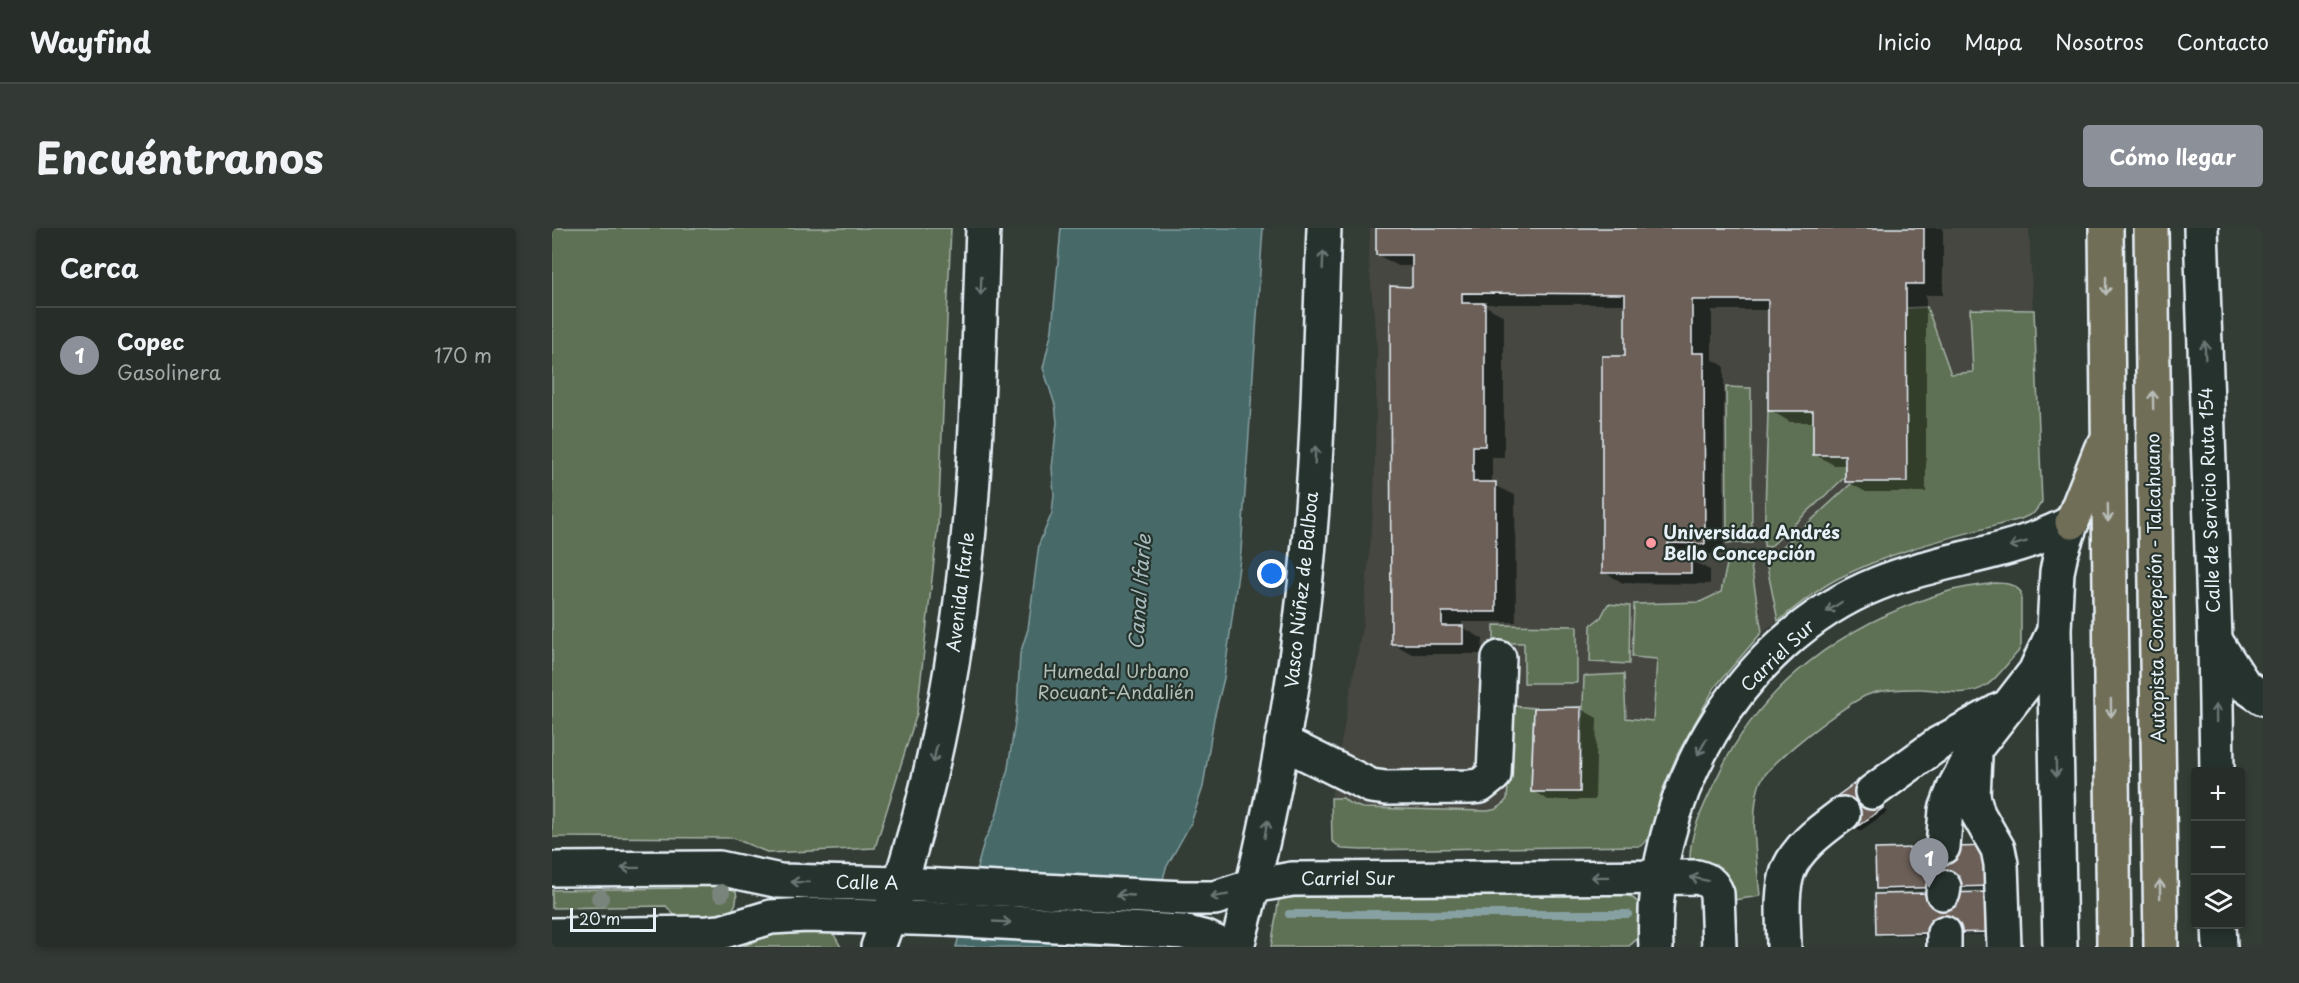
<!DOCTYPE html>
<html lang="es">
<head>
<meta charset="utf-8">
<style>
  body { margin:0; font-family:"Playpen Sans",sans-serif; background:#333934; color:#f1f3f6 }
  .controls { position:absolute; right:18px; bottom:18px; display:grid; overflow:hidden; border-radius:6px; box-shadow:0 3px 9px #0003 }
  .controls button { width:54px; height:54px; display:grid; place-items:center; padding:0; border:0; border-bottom:2px solid #434945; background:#272d28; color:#f1f3f6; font:30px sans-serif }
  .scale { position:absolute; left:18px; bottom:15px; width:86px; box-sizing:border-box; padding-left:6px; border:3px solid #e8f1f8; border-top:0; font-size:16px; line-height:21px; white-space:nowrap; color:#e8f1f8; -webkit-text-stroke:4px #26332d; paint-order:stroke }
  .you { position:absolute; left:720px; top:346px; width:21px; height:21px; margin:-15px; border:4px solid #fff; border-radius:50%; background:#1a73e8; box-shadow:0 0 0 9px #1a73e833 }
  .badge { display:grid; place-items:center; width:39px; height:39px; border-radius:50%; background:#8c9099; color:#fff; font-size:20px; font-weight:700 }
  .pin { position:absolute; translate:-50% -50px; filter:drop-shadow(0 2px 3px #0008) }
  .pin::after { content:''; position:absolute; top:32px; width:21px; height:18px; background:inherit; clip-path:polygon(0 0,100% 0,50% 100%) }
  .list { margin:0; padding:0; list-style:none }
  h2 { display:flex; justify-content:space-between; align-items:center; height:78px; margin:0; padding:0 24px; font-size:26px }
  h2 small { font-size:20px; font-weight:400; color:#a4a8a8 }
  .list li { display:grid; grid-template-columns:39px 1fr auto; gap:18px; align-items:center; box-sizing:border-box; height:96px; padding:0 24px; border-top:2px solid #434945 }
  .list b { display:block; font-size:22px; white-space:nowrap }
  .list p { margin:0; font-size:20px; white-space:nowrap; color:#a4a8a8 }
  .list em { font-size:20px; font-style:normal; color:#a4a8a8 }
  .icon { flex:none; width:33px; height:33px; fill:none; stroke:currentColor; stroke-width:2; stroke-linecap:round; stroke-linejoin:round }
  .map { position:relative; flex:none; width:1711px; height:719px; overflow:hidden; border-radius:6px }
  header { display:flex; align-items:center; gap:36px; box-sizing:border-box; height:84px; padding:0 30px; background:#272d28; border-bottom:2px solid #434945 }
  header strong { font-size:28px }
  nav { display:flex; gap:33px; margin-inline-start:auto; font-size:21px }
  .intro { display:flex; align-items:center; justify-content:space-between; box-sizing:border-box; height:144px; padding:0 36px }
  h1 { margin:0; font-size:42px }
  .button { padding:15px 27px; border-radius:6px; background:#8c9099; color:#fff; font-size:21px; font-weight:700 }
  main { display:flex; gap:36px; padding:0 36px }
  aside { flex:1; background:#272d28; border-radius:6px; box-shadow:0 3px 9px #0003 }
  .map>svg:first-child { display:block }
  .built { fill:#454640 }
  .green { fill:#5f7154; stroke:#a4b1a6; stroke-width:1.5 }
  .water { fill:#466a69; stroke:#87a0a2; stroke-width:1.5 }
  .shadow { fill:#0007 }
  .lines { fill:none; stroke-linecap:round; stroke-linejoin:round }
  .stream { stroke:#87a0a2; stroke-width:8 }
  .building { fill:#6c5f58; stroke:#e8f1f8; stroke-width:1.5 }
  .minor-casing { stroke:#e8f1f8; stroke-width:38 }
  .major-casing { stroke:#e8f1f8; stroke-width:38 }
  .minor { stroke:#26332d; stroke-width:33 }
  .major { stroke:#716e59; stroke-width:33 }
  .tree { fill:#79847c }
  .oneway { stroke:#6a7674 }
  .oneway2 { stroke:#b8bdb8 }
  .poi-dot { fill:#ff9aa2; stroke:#26332d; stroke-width:2 }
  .labels { text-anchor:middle; stroke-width:4.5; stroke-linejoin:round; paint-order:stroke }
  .street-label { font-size:18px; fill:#e8f1f8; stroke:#26332d }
  .poi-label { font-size:18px; font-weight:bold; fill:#e8f1f8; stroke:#26332d; text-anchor:start }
  .park-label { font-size:18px; fill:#b1beb6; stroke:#26332d }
  .water-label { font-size:20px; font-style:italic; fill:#a7bbbf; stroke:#26332d }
</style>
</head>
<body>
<header>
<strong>Wayfind</strong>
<nav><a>Inicio</a><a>Mapa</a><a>Nosotros</a><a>Contacto</a></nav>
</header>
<div class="intro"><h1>Encuéntranos</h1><a class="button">Cómo llegar</a></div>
<main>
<aside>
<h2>Cerca<small></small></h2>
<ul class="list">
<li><span class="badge">1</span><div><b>Copec</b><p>Gasolinera</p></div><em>170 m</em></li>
</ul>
</aside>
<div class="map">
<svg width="1711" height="719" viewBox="0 0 1711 719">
  <rect width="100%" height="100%" fill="#343c36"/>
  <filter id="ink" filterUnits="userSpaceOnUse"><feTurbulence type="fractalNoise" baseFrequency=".0167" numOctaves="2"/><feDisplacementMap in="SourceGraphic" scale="12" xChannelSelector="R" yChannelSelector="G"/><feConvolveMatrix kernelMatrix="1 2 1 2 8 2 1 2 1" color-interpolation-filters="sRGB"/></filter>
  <g filter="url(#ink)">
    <!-- built -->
    <polygon class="built" points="818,0 1477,0 1490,274 1482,285 1469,291 1351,323 1283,352 1210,404 1163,459 1126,525 1110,563 1096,611 1089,618 810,622 790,621 780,613 779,570 811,394 822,272 825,122 817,37"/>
    <!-- green -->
    <g class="green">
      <polygon points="0,0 399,0 386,297 365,485 323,620 217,625 181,610 0,609"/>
      <path d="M1375,79L1399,146L1421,144L1418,81L1482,82L1490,274L1482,285L1469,291C1406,308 1343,321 1285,351C1264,362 1244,379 1226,393L1214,334L1302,253L1354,254V80Z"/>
      <polygon points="1174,159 1199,160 1200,315 1175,315"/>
      <polygon points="1216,183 1261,183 1261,226 1292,226 1293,249 1218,319 1212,318"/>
      <path d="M1198,332L1210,404L1163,459L1126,525L1110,563L1096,611L1089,618L810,622L790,621L780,613L779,570H791L797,575L810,580L935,583C945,582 949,579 955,571L962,478L982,480L979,564H1028L1032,448L1072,446L1074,490L1101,493L1105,431L1080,429L1082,376L1148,374L1169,364L1175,336Z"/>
      <path d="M1443,355C1454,355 1462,356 1469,364V417L1466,424C1456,434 1446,450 1435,457C1415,471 1389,461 1368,461C1355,461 1329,462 1318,466C1296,473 1216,535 1208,555C1197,586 1205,635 1208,668L1175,673L1138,634C1137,606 1150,582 1162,556C1206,457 1291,396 1394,364C1409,359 1427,358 1443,355Z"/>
      <polygon points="1056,376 1078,378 1077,436 1038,434 1039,397 1049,389"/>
      <polygon points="942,397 1025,398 1025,455 972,455 972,415 942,415"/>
      <path d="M138,651L180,656C184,662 186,666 184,674C179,697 141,689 124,689L114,678L0,680V662L128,660Z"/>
      <path d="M1049,661C1071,664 1093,668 1092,695C1091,706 1086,711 1077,718L719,719L727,670Z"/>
      <polygon points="281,705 289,719 190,719 220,706"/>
    </g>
    <!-- water -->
    <polygon class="water" points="509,0 711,0 689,323 672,450 662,490 651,559 639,595 614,640 609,658 608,680 609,703 614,719 404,719 432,614 444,589 456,540 465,481 468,426 476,401 487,316 500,285 502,267 500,240 505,194 503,177 491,140 500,102"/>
    <!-- shadow -->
    <g class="shadow">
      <polygon points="826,0 1391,0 1391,67 1374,67 1374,264 1314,264 1294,253 1294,237 1282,237 1262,226 1262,194 1238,194 1218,182 1218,82 1160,82 1160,131 1172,138 1172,326 1136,326 1136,331 1158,342 1158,356 1071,355 1052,344 1074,129 1074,76 930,76 952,88 952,229 940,229 940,256 963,267 964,394 910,394 910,399 931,411 930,426 860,426 840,415 862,38 846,38 826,27"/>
      <polygon points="984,481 1029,481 1045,490 1043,572 996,572 981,563"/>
      <polygon points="1315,555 1335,584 1308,603 1304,600 1283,571"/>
      <polygon points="1324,622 1446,660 1330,663 1325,660"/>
      <polygon points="1325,668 1447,706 1331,708 1326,706"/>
    </g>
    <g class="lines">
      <!-- stream -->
      <polyline class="stream" points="737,686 1076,686"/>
    </g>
    <!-- building -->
    <g class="building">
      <polygon points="824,0 1372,0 1372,56 1354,56 1355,254 1293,254 1293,227 1261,227 1261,183 1216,183 1216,72 1140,72 1140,125 1152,125 1153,316 1116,315 1116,329 1139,329 1139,345 1050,345 1050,128 1073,128 1073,66 910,65 910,75 933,75 933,218 921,218 921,254 944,254 944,384 890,384 890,398 911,398 911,416 839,416 838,58 860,59 860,27 824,27"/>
      <polygon points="1029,479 1028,564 979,564 982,480"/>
      <polygon points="1310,550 1331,580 1302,601 1281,571"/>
      <polygon points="1440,618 1442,658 1324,661 1323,621"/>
      <polygon points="1441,664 1442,704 1324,706 1323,666"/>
    </g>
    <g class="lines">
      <defs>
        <g id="minor">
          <polyline points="1649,0 1663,412 1665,544"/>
          <polyline points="1663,412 1692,457 1711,470"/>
          <polyline points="730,514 819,558 834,560 918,559 928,558 942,547 947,430"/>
          <polyline points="1423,529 1421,568 1426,586 1446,621 1449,636 1452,719"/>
          <polyline points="1320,564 1386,516 1448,482"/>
          <polyline points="1391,619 1394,582 1403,558 1423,521 1483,444 1499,409"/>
          <path d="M0,641L167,640L228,653L348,656L631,670H663L701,658L740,651L1145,649C1156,652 1161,655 1165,666L1167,719"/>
          <polyline points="1391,665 1392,659"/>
          <polyline points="1667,696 1668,719"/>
          <polyline points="0,707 155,705 169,704 219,689 254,687 394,691 631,704 654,710 673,719"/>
          <path d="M326,719C373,594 400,463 414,331C426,221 427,110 431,0"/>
          <path d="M685,719C721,583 747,444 758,304C767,203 768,101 772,0"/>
          <path d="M1104,719C1096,573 1186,412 1325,356C1388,330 1460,327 1520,294"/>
          <path d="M1232,719C1232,696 1228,666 1236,643C1245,619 1271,601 1291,586"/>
          <polyline points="1392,719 1392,705"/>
          <polyline points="1508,719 1502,401 1505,344 1509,325 1520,294"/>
        </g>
        <g id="major">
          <polyline points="1554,0 1562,719"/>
          <polyline points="1599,0 1609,719"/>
          <polyline points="1520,294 1549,221"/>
        </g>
      </defs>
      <!-- minor casing -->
      <use href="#minor" class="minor-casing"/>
      <!-- major casing -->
      <use href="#major" class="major-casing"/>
      <!-- minor -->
      <use href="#minor" class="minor"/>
      <!-- major -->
      <use href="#major" class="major"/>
    </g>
    <!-- trees -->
    <g class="tree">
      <circle cx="169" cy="665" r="9"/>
      <circle cx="48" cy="670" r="9"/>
    </g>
    <!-- one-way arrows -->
    <defs><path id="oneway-shaft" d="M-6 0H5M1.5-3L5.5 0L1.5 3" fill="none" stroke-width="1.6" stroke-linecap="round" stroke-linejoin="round" transform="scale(1.5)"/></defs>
    <g class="oneway">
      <use href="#oneway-shaft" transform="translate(771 32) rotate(-88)"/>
      <use href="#oneway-shaft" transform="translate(429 58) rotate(92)"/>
      <use href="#oneway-shaft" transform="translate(1653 122) rotate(-92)"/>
      <use href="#oneway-shaft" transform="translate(763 227) rotate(-88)"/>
      <use href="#oneway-shaft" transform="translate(1466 316) rotate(165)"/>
      <use href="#oneway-shaft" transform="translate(1282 379) rotate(147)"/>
      <use href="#oneway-shaft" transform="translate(1664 485) rotate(-91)"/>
      <use href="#oneway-shaft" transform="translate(1150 519) rotate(119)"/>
      <use href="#oneway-shaft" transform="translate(383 526) rotate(102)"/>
      <use href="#oneway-shaft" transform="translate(1504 540) rotate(89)"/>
      <use href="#oneway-shaft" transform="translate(714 601) rotate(-80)"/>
      <use href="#oneway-shaft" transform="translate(78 640) rotate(179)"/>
      <use href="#oneway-shaft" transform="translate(1048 649) rotate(179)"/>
      <use href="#oneway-shaft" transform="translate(1147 651) rotate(-168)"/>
      <use href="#oneway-shaft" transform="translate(248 654) rotate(-179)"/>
      <use href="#oneway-shaft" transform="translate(573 667) rotate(-177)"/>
      <use href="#oneway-shaft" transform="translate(667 668) rotate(171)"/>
      <use href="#oneway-shaft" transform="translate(450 694) rotate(3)"/>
    </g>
    <g class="oneway2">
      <use href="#oneway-shaft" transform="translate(1554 58) rotate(90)"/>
      <use href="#oneway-shaft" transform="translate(1601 172) rotate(-91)"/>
      <use href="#oneway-shaft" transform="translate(1556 285) rotate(89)"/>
      <use href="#oneway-shaft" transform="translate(1559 480) rotate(89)"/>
      <use href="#oneway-shaft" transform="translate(1608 661) rotate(-91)"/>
    </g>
  </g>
  <!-- markers -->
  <circle class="poi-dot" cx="1099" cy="315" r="6"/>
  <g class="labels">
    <!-- street labels -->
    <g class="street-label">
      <text transform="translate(1658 272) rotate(-92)" y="6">Calle de Servicio Ruta 154</text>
      <text transform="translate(1604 360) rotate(-91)" y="6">Autopista Concepción - Talcahuano</text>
      <text transform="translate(750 362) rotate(-84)" y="6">Vasco Núñez de Balboa</text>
      <text transform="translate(409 364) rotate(-83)" y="6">Avenida Ifarle</text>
      <text transform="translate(1226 428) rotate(-44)" y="6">Carriel Sur</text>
      <text x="796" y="657">Carriel Sur</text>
      <text transform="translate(315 655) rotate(1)" y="6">Calle A</text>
    </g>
    <!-- poi labels -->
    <g class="poi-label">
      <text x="1111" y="311">Universidad Andrés<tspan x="1111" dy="21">Bello Concepción</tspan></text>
    </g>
    <!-- park labels -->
    <g class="park-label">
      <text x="564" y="450">Humedal Urbano<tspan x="564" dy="21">Rocuant-Andalién</tspan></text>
    </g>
    <!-- water labels -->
    <g class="water-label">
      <text transform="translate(588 364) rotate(-86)" y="7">Canal Ifarle</text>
    </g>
  </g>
</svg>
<div class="controls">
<button>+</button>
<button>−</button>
<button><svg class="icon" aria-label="layers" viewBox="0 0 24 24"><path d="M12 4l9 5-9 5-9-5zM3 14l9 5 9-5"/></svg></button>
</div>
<div class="scale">20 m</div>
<div class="you"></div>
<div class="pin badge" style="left:1377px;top:660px">1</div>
</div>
</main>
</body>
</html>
